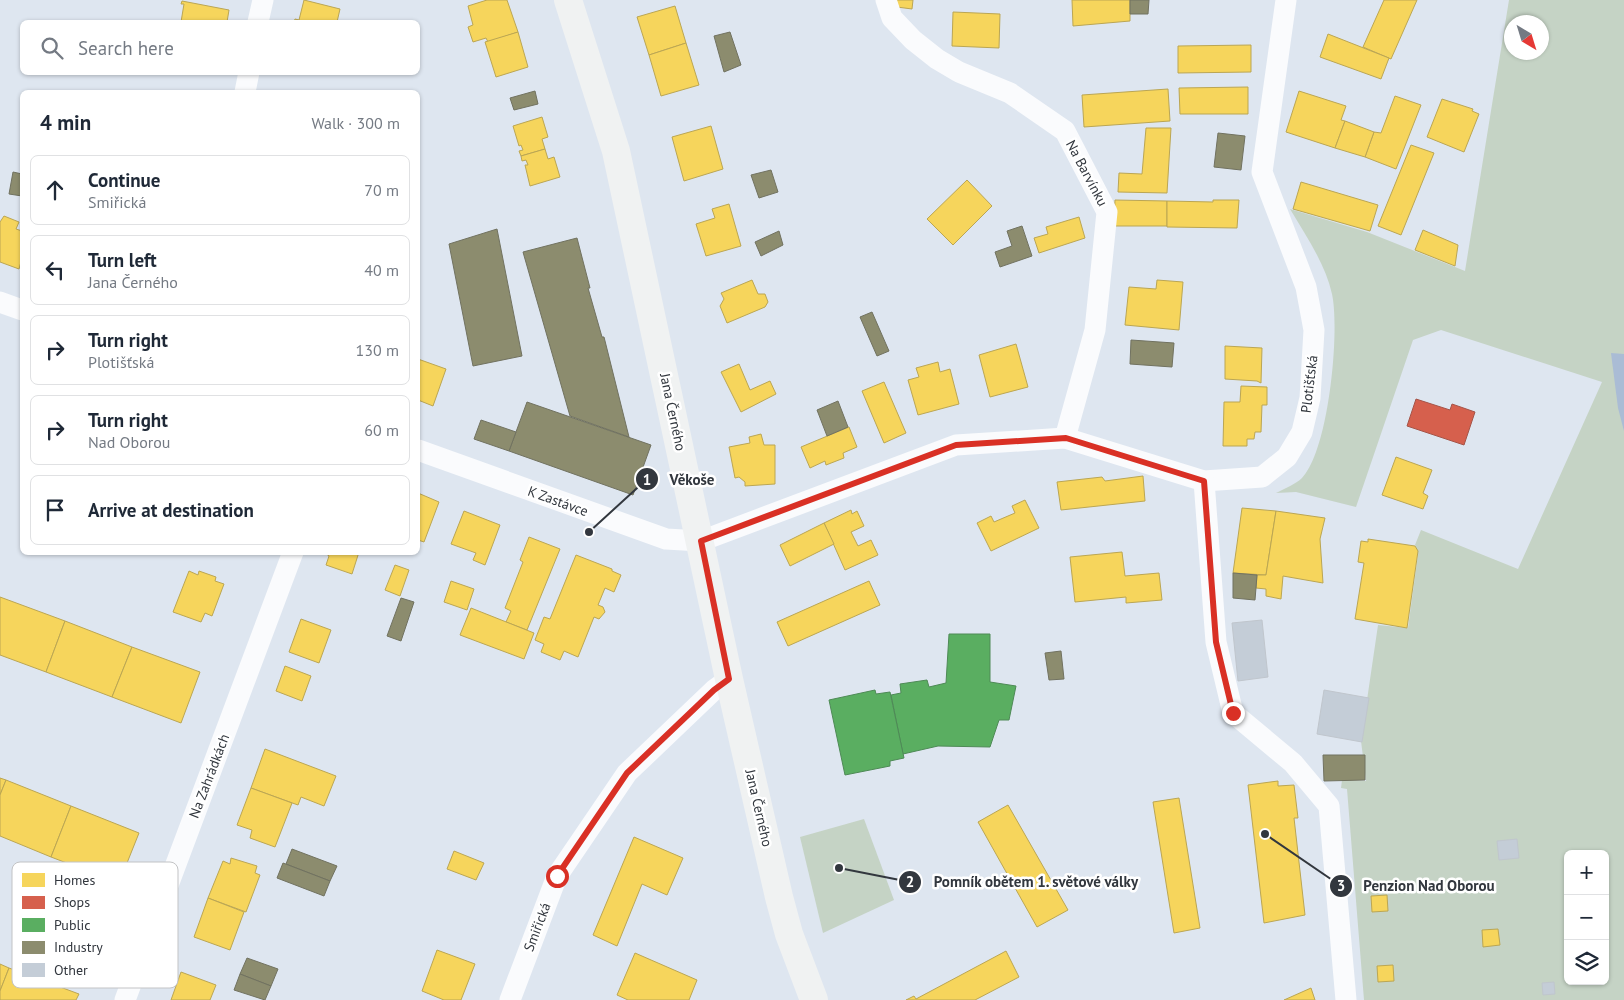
<!DOCTYPE html>
<html lang="en">
<head>
<meta charset="utf-8">
<style>
  body { margin:0; font-family:"PT Sans",sans-serif; background:#f6f6f7; color:#1f2937 }
  .controls { position:absolute; right:15px; bottom:15px; display:grid; overflow:hidden; border-radius:8px; box-shadow:0 1px 4px #0004 }
  .controls button { width:45px; height:45px; display:grid; place-items:center; padding:0; border:0; border-bottom:1px solid #e0e1e3; background:#fff; color:#1f2937; font:25px sans-serif }
  .compass { position:absolute; left:1504px; top:15px; width:45px; height:45px; border-radius:50%; background:#fff; box-shadow:0 1px 4px #0004; rotate:142deg }
  .stop { position:absolute; width:15px; height:15px; margin:-11px; border:4px solid #d93025; border-radius:50%; background:#fff }
  .stop.end { background:#d93025; border-color:#fff; box-shadow:0 1px 5px #0008 }
  .list { margin:0; padding:0; list-style:none }
  h2 { display:flex; justify-content:space-between; align-items:center; height:65px; margin:0; padding:0 20px; font-size:21px }
  h2 small { font-size:16px; font-weight:400; color:#747a83 }
  .list li { display:grid; grid-template-columns:32px 1fr auto; gap:15px; align-items:center; box-sizing:border-box; height:70px; margin:0 10px 10px; padding:0 10px; border:1px solid #e0e1e3; border-radius:8px }
  .list b { display:block; font-size:19px; white-space:nowrap }
  .list p { margin:0; font-size:16px; white-space:nowrap; color:#747a83 }
  .list em { font-size:16px; font-style:normal; color:#747a83 }
  .icon { flex:none; width:28px; height:28px; fill:none; stroke:currentColor; stroke-width:2; stroke-linecap:round; stroke-linejoin:round }
  .map { position:relative; flex:none; width:1624px; height:1000px; overflow:hidden }
  .search { position:absolute; background:#fff; box-shadow:0 1px 4px #0004; left:20px; top:20px; width:400px; height:55px; display:flex; align-items:center; gap:12px; box-sizing:border-box; padding:0 18px; border-radius:8px; color:#747a83; font-size:19px }
  .panel { position:absolute; background:#fff; box-shadow:0 1px 4px #0004; left:20px; top:90px; width:400px; height:465px; border-radius:8px }
  .map>svg:first-child { display:block }
  .green { fill:#c5d3c5; fill-rule:evenodd }
  .water { fill:#aabcd5 }
  .homes { fill:#f6d55c; stroke:#bba653 }
  .shops { fill:#d6604d; stroke:#a55448 }
  .public { fill:#5aae61; stroke:#4e8a56 }
  .industry { fill:#8c8c6e; stroke:#717260 }
  .building { fill:#c4cdd7; stroke:#c0c6cd }
  .lines { fill:none; stroke-linecap:round; stroke-linejoin:round }
  .street { stroke:#fafbfd; stroke-width:21 }
  .secondary { stroke:#f0f2f2; stroke-width:28 }
  .route { stroke:#d93025; stroke-width:6 }
  .labels { text-anchor:middle; stroke-width:5; stroke-linejoin:round; paint-order:stroke }
  .street-label { font-size:14px; fill:#32373e; stroke:#fff }
  .key { fill:#fff; stroke:#c2c3c5; stroke-width:1 }
  .key-label { font-size:14px; fill:#32373e }
  .leader { fill:none; stroke:#32373e; stroke-width:2 }
  .callout-dot { fill:#32373e; stroke:#fff; stroke-width:2 }
  .mark-label { font-size:15px; text-anchor:middle; font-weight:bold; fill:#fff }
  .callout-label { font-size:15px; text-anchor:middle; font-weight:bold; fill:#32373e; stroke:#fff; stroke-width:5; stroke-linejoin:round; paint-order:stroke }
</style>
</head>
<body>
<div class="map">
<svg width="1624" height="1000" viewBox="0 0 1624 1000">
  <rect width="100%" height="100%" fill="#dee6f0"/>
  <!-- green -->
  <g class="green">
    <path d="M1509,0H1624V1000H1364L1347,789L1341,788L1342,780L1366,781L1361,741L1378,625L1408,628L1418,554L1415,545L1421,530L1518,569L1602,382L1441,330L1413,340L1356,507L1296,492L1276,493C1284,489 1296,484 1302,478C1329,450 1340,331 1332,294C1325,263 1306,236 1290,209L1367,232L1465,271ZM1512,22H1542V52H1512ZM1568,854H1605V981H1568Z"/>
    <polygon points="864,819 894,900 823,933 800,837"/>
  </g>
  <!-- water -->
  <polygon class="water" points="1611,353 1624,354 1624,431 1618,408"/>
  <!-- homes -->
  <g class="homes">
    <polygon points="304,0 340,9 337,22 294,22 295,19 299,20"/>
    <polygon points="487,0 507,0 518,32 488,42 486,38 473,42 468,27 473,25 468,6"/>
    <polygon points="893,0 913,0 912,9 897,7"/>
    <polygon points="1072,0 1130,0 1130,21 1073,26"/>
    <polygon points="1384,0 1417,0 1391,59 1363,47"/>
    <polygon points="182,1 229,10 227,22 181,22 184,4 181,4"/>
    <polygon points="675,6 686,43 649,55 637,17"/>
    <polygon points="953,12 1000,14 999,48 952,46"/>
    <polygon points="518,32 528,67 496,77 485,42"/>
    <polygon points="1328,34 1389,58 1381,79 1320,57"/>
    <polygon points="686,43 699,85 661,96 649,55"/>
    <polygon points="1251,45 1251,72 1178,73 1178,46"/>
    <polygon points="1248,87 1248,114 1180,114 1179,88"/>
    <polygon points="1168,89 1170,121 1084,127 1082,95"/>
    <polygon points="1299,91 1346,106 1341,120 1345,121 1335,148 1286,132"/>
    <polygon points="1395,96 1421,105 1396,169 1365,157 1374,132 1381,133"/>
    <polygon points="1442,99 1473,109 1472,111 1479,114 1464,152 1427,137"/>
    <polygon points="542,117 548,137 542,139 545,149 521,156 519,151 523,150 521,145 519,146 513,126"/>
    <polygon points="1345,121 1374,132 1365,157 1335,148"/>
    <polygon points="711,126 723,169 684,181 672,137"/>
    <polygon points="1146,128 1171,128 1167,193 1118,192 1119,173 1142,174"/>
    <polygon points="1411,145 1434,153 1401,235 1378,226"/>
    <polygon points="545,149 548,159 554,157 560,177 530,186 525,165 528,165 526,160 522,161 521,156"/>
    <polygon points="967,180 992,206 953,245 927,219"/>
    <polygon points="1301,182 1378,205 1370,231 1293,209"/>
    <polygon points="1115,200 1167,201 1167,226 1114,226"/>
    <polygon points="1213,200 1239,200 1237,228 1167,227 1167,201 1213,202"/>
    <polygon points="729,204 741,246 706,256 696,224 715,218 712,209"/>
    <polygon points="4,216 19,222 16,229 22,231 22,258 19,269 0,262 0,222"/>
    <polygon points="1079,217 1085,238 1039,253 1034,238 1048,234 1046,227"/>
    <polygon points="1423,230 1458,245 1455,266 1415,250"/>
    <polygon points="752,280 758,294 765,294 768,302 765,307 727,323 720,306 724,299 721,293"/>
    <polygon points="1157,280 1183,282 1179,330 1125,325 1129,287 1156,289"/>
    <polygon points="1016,344 1028,387 990,397 979,355"/>
    <polygon points="1225,346 1262,348 1261,383 1257,381 1225,379"/>
    <polygon points="418,359 446,369 433,406 418,400"/>
    <polygon points="938,362 940,372 950,369 959,404 918,415 908,380 919,377 916,368"/>
    <polygon points="739,364 750,390 770,381 776,394 741,412 721,372"/>
    <polygon points="884,382 906,433 884,443 862,391"/>
    <polygon points="1241,386 1267,387 1267,405 1262,405 1261,432 1255,432 1254,439 1247,439 1247,446 1223,446 1224,402 1240,402"/>
    <polygon points="849,427 857,447 843,453 844,458 826,465 825,461 810,468 801,447"/>
    <polygon points="761,434 764,445 775,445 775,484 745,486 745,482 739,477 735,478 729,447 750,443 749,437"/>
    <polygon points="1396,457 1432,470 1423,493 1428,496 1423,509 1382,495"/>
    <polygon points="1143,476 1145,501 1061,510 1057,482 1102,477 1105,481"/>
    <polygon points="418,493 439,502 424,542 418,540"/>
    <polygon points="1025,500 1039,528 991,551 977,523 991,516 994,522 1015,513 1012,506"/>
    <polygon points="1242,508 1276,511 1266,575 1233,573"/>
    <polygon points="851,510 852,514 857,511 864,526 851,532 858,546 871,540 878,555 845,570 824,523"/>
    <polygon points="464,511 500,525 485,565 473,560 476,553 451,544"/>
    <polygon points="1276,511 1325,518 1320,539 1323,583 1283,576 1281,599 1266,596 1266,589 1256,588 1257,575 1266,575"/>
    <polygon points="824,523 834,544 790,566 780,545"/>
    <polygon points="529,537 560,549 527,630 506,622 511,611 505,608 523,562 520,560"/>
    <polygon points="1368,539 1415,546 1418,551 1407,628 1355,619 1364,563 1358,562 1361,541 1368,542"/>
    <polygon points="324,552 359,552 352,574 326,565 329,556"/>
    <polygon points="1122,552 1125,576 1159,573 1162,600 1126,603 1126,597 1075,602 1070,557"/>
    <polygon points="576,555 612,569 612,571 621,575 614,592 605,588 598,605 603,607 605,612 599,619 594,617 578,657 564,651 560,660 541,652 544,644 535,640 544,617 550,619"/>
    <polygon points="395,565 409,570 400,596 385,590"/>
    <polygon points="189,571 198,575 199,571 216,577 215,581 224,584 212,616 205,613 201,622 173,612"/>
    <polygon points="451,581 474,589 467,610 444,602"/>
    <polygon points="869,581 880,605 788,646 777,622"/>
    <polygon points="0,597 65,621 46,672 0,655"/>
    <polygon points="471,608 534,633 524,659 460,635"/>
    <polygon points="301,619 331,630 319,663 289,652"/>
    <polygon points="65,621 132,647 112,697 46,672"/>
    <polygon points="132,647 200,672 181,723 112,697"/>
    <polygon points="285,666 311,676 302,701 276,691"/>
    <polygon points="265,749 336,776 324,806 301,797 298,805 251,788"/>
    <polygon points="0,778 6,780 0,795"/>
    <polygon points="6,780 71,806 51,857 0,836 0,795"/>
    <polygon points="1278,781 1278,786 1294,785 1298,818 1294,818 1305,915 1264,923 1248,785"/>
    <polygon points="251,788 292,803 275,847 250,838 252,830 237,825"/>
    <polygon points="1179,798 1200,928 1174,933 1153,802"/>
    <polygon points="1008,805 1068,910 1037,927 978,822"/>
    <polygon points="71,806 139,833 119,883 51,857"/>
    <polygon points="634,837 683,858 667,895 642,884 617,946 593,935"/>
    <polygon points="454,851 484,863 476,880 447,869"/>
    <polygon points="231,858 257,866 255,873 260,875 246,912 208,898 223,861 230,864"/>
    <polygon points="1387,895 1388,911 1372,912 1371,896"/>
    <polygon points="208,898 244,912 230,950 194,937"/>
    <polygon points="1498,929 1500,945 1483,947 1482,930"/>
    <polygon points="437,950 475,964 461,1000 444,1000 422,991"/>
    <polygon points="1006,951 1019,977 975,1000 906,1000 914,996 916,999"/>
    <polygon points="635,953 697,980 689,1000 628,1000 617,995"/>
    <polygon points="0,964 9,968 0,991"/>
    <polygon points="1393,965 1394,981 1378,982 1377,966"/>
    <polygon points="9,968 79,994 76,1000 0,1000 0,991"/>
    <polygon points="181,972 216,985 210,1000 171,1000"/>
    <polygon points="1311,988 1315,1000 1284,1000"/>
  </g>
  <!-- shops -->
  <polygon class="shops" points="1416,399 1450,410 1452,404 1475,412 1464,445 1407,426"/>
  <!-- public -->
  <g class="public">
    <polygon points="949,634 990,634 990,682 1016,686 1009,720 999,720 990,747 938,746 903,754 891,695 901,693 900,684 927,680 929,687 946,683"/>
    <polygon points="875,690 876,694 890,692 904,758 890,761 890,766 845,775 829,700"/>
  </g>
  <!-- industry -->
  <g class="industry">
    <polygon points="1130,0 1149,0 1148,14 1130,14"/>
    <polygon points="730,32 741,65 724,72 714,36"/>
    <polygon points="535,91 538,104 514,110 510,98"/>
    <polygon points="1218,133 1245,136 1241,170 1214,167"/>
    <polygon points="771,170 778,192 759,198 751,175"/>
    <polygon points="13,172 22,174 22,196 9,194"/>
    <polygon points="1022,226 1032,256 1000,267 995,252 1012,246 1007,231"/>
    <polygon points="497,229 522,356 473,366 449,244"/>
    <polygon points="779,231 783,245 761,256 755,242"/>
    <polygon points="577,238 590,288 588,288 602,337 604,337 629,437 570,416 523,252"/>
    <polygon points="872,312 889,351 877,356 860,317"/>
    <polygon points="1131,340 1174,343 1172,367 1130,364"/>
    <polygon points="838,401 848,427 827,436 817,410"/>
    <polygon points="527,402 651,445 633,495 509,451"/>
    <polygon points="481,420 516,432 509,451 474,439"/>
    <polygon points="1233,573 1257,575 1255,600 1233,598"/>
    <polygon points="401,598 414,602 401,641 387,636"/>
    <polygon points="1061,651 1064,679 1049,680 1045,653"/>
    <polygon points="1323,755 1365,755 1365,780 1324,781"/>
    <polygon points="292,849 337,866 330,881 286,864"/>
    <polygon points="283,863 330,881 324,896 277,878"/>
    <polygon points="247,958 278,969 271,986 240,974"/>
    <polygon points="240,974 271,986 265,1000 234,990"/>
  </g>
  <!-- building -->
  <g class="building">
    <polygon points="1262,620 1268,677 1238,681 1232,623"/>
    <polygon points="1324,690 1369,698 1362,742 1317,734"/>
    <polygon points="1517,839 1519,858 1499,860 1497,841"/>
    <polygon points="1554,982 1555,994 1543,995 1542,983"/>
  </g>
  <g class="lines">
    <!-- street -->
    <g class="street">
      <polyline points="886,0 892,18 913,40 937,59 959,72 1010,93 1065,131 1107,212 1095,330 1065,438"/>
      <polyline points="258,22 263,0"/>
      <polyline points="245,92 249,72"/>
      <polyline points="0,302 22,310"/>
      <polyline points="418,450 666,539 701,541 956,445 1065,438 1204,481 1262,477 1287,457 1302,432 1310,398 1314,330 1306,287 1262,172 1286,0"/>
      <polyline points="1204,481 1216,642 1233,713 1293,763 1329,806 1346,1000"/>
      <polyline points="125,1000 293,552"/>
      <polyline points="510,1000 557,876 627,773 714,690 729,679"/>
    </g>
    <!-- secondary -->
    <polyline class="secondary" points="568,0 616,151 729,679 779,897 789,934 814,1000"/>
  </g>
  <g class="lines">
    <!-- route -->
    <polyline class="route" points="557,876 627,773 714,690 729,679 701,541 956,445 1066,438 1204,481 1216,642 1233,713"/>
  </g>
  <g class="labels">
    <!-- street labels -->
    <g class="street-label">
      <text transform="translate(1087 173) rotate(62)" y="5">Na Barvínku</text>
      <text transform="translate(1309 384) rotate(-83)" y="5">Plotišťská</text>
      <text transform="translate(673 412) rotate(78)" y="5">Jana Černého</text>
      <text transform="translate(558 501) rotate(20)" y="5">K Zastávce</text>
      <text transform="translate(209 776) rotate(-69)" y="5">Na Zahrádkách</text>
      <text transform="translate(759 808) rotate(77)" y="5">Jana Černého</text>
      <text transform="translate(537 927) rotate(-69)" y="5">Smiřická</text>
    </g>
  </g>
  <!-- legend -->
  <rect x="12" y="862" width="166" height="126" rx="8" class="key"/>
  <rect x="22" y="873" width="23" height="14" fill="#f6d55c"/>
  <rect x="22" y="896" width="23" height="13" fill="#d6604d"/>
  <rect x="22" y="918" width="23" height="14" fill="#5aae61"/>
  <rect x="22" y="941" width="23" height="13" fill="#8c8c6e"/>
  <rect x="22" y="963" width="23" height="14" fill="#c4cdd7"/>
  <g class="key-label">
    <text x="54" y="885">Homes</text>
    <text x="54" y="907">Shops</text>
    <text x="54" y="930">Public</text>
    <text x="54" y="952">Industry</text>
    <text x="54" y="975">Other</text>
  </g>
  <!-- callouts -->
  <path class="leader" d="M589 532L647 479M839 868L910 882M1265 834L1341 886"/>
  <g class="callout-dot">
    <circle cx="589" cy="532" r="5"/>
    <circle cx="839" cy="868" r="5"/>
    <circle cx="1265" cy="834" r="5"/>
    <circle cx="647" cy="479" r="12"/>
    <circle cx="910" cy="882" r="12"/>
    <circle cx="1341" cy="886" r="12"/>
  </g>
  <g class="mark-label">
    <text x="647" y="485">1</text>
    <text x="910" y="887">2</text>
    <text x="1341" y="891">3</text>
  </g>
  <g class="callout-label">
    <text x="692" y="485">Věkoše</text>
    <text x="1036" y="887">Pomník obětem 1. světové války</text>
    <text x="1429" y="891">Penzion Nad Oborou</text>
  </g>
</svg>
<div class="controls">
<button>+</button>
<button>−</button>
<button><svg class="icon" aria-label="layers" viewBox="0 0 24 24"><path d="M12 4l9 5-9 5-9-5zM3 14l9 5 9-5"/></svg></button>
</div>
<svg class="compass" viewBox="-18 -18 36 36"><path d="M0-13l5 13h-10z" fill="#e53935"/><path d="M0 13l5-13h-10z" fill="#747a83"/></svg>
<div class="stop" style="left:557px;top:876px"></div>
<div class="stop end" style="left:1233px;top:713px"></div>
<div class="search"><svg class="icon" aria-label="search" viewBox="0 0 24 24"><circle cx="10" cy="10" r="6"/><path d="M15 15l6 6"/></svg>Search here</div>
<section class="panel">
<h2>4 min<small>Walk · 300 m</small></h2>
<ul class="list">
<li><svg class="icon" aria-label="ahead" viewBox="0 0 24 24"><path d="M12 20V5M6 11l6-6 6 6"/></svg><div><b>Continue</b><p>Smiřická</p></div><em>70 m</em></li>
<li><svg class="icon" aria-label="left" viewBox="0 0 24 24"><path d="M17 20v-9H6M10 6l-5 5 5 5"/></svg><div><b>Turn left</b><p>Jana Černého</p></div><em>40 m</em></li>
<li><svg class="icon" aria-label="right" viewBox="0 0 24 24"><path d="M7 20v-9h11M14 6l5 5-5 5"/></svg><div><b>Turn right</b><p>Plotišťská</p></div><em>130 m</em></li>
<li><svg class="icon" aria-label="right" viewBox="0 0 24 24"><path d="M7 20v-9h11M14 6l5 5-5 5"/></svg><div><b>Turn right</b><p>Nad Oborou</p></div><em>60 m</em></li>
<li><svg class="icon" aria-label="arrive" viewBox="0 0 24 24"><path d="M6 21V4h12l-3 4 3 4H6"/></svg><div><b>Arrive at destination</b></div></li>
</ul>
</section>
</div>
</body>
</html>
